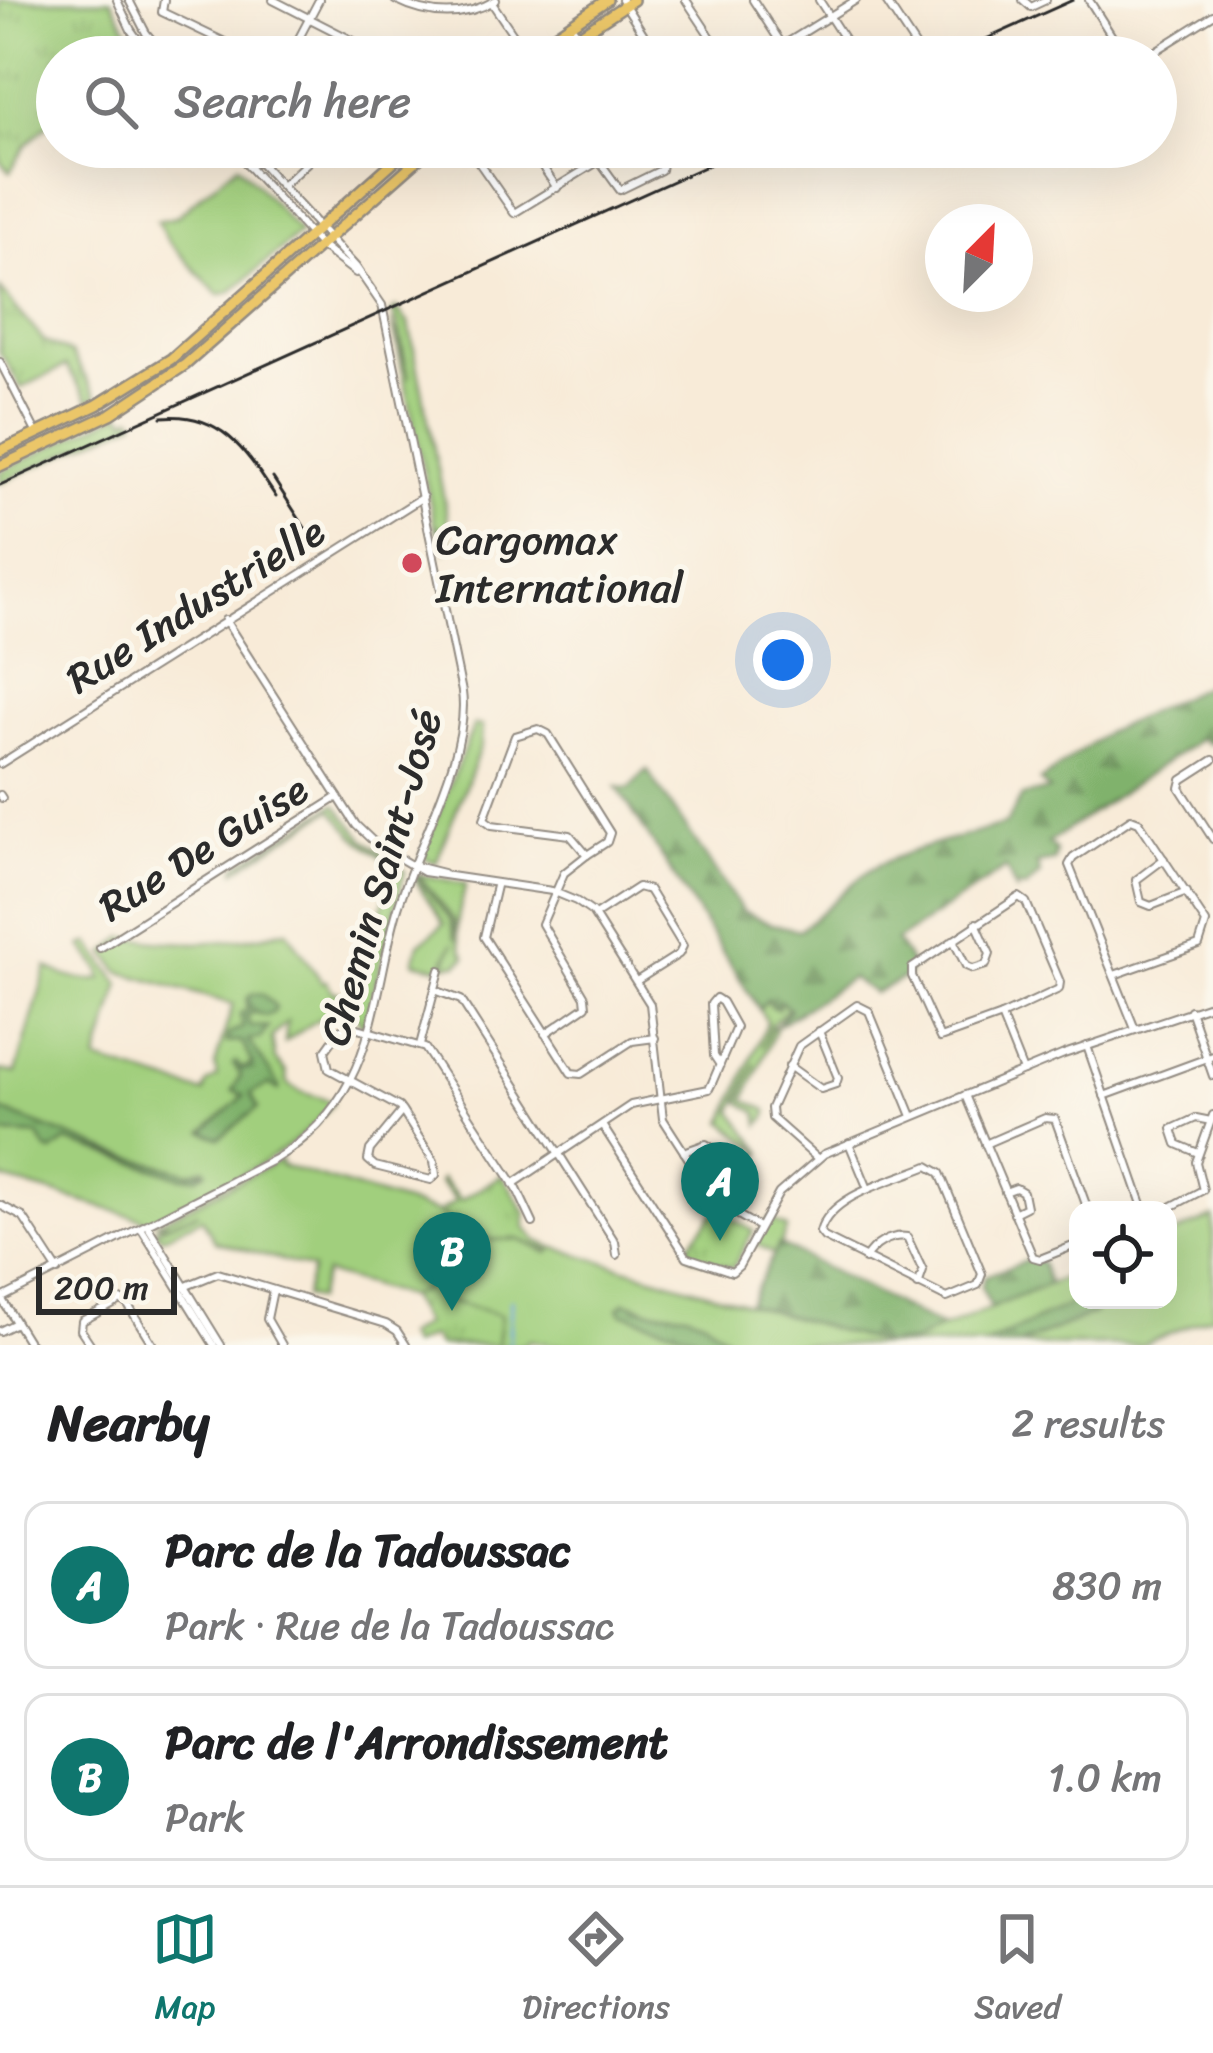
<!DOCTYPE html>
<html lang="en">
<head>
<meta charset="utf-8">
<style>
  body { margin:0; font-family:Sriracha,sans-serif; background:#f2f2f2; color:#202124 }
  .controls { position:absolute; right:36px; bottom:36px; display:grid; overflow:hidden; border-radius:24px; box-shadow:0 12px 48px #0002 }
  .controls button { width:108px; height:108px; display:grid; place-items:center; padding:0; border:0; border-bottom:3px solid #e0e0e0; background:#fff; color:#202124; font:60px sans-serif }
  .compass { position:absolute; left:925px; top:204px; width:108px; height:108px; border-radius:50%; background:#fff; box-shadow:0 12px 48px #0002; rotate:24deg }
  .scale { position:absolute; left:36px; bottom:30px; width:141px; box-sizing:border-box; padding-left:12px; border:6px solid #2b2b2b; border-top:0; font-size:33px; line-height:42px; white-space:nowrap; color:#2b2b2b; -webkit-text-stroke:9px #fbf7ec; paint-order:stroke }
  .you { position:absolute; left:783px; top:660px; width:42px; height:42px; margin:-30px; border:9px solid #fff; border-radius:50%; background:#1a73e8; box-shadow:0 0 0 18px #1a73e833 }
  .badge { display:grid; place-items:center; width:78px; height:78px; border-radius:50%; background:#0f766e; color:#fff; font-size:39px; font-weight:700 }
  .pin { position:absolute; translate:-50% -99px; filter:drop-shadow(0 3px 6px #0008) }
  .pin::after { content:''; position:absolute; top:63px; width:42px; height:36px; background:inherit; clip-path:polygon(0 0,100% 0,50% 100%) }
  .list { margin:0; padding:0; list-style:none }
  h2 { display:flex; justify-content:space-between; align-items:center; height:156px; margin:0; padding:0 48px; font-size:51px }
  h2 small { font-size:39px; font-weight:400; color:#757577 }
  .list li { display:grid; grid-template-columns:78px 1fr auto; gap:36px; align-items:center; box-sizing:border-box; height:168px; margin:0 24px 24px; padding:0 24px; border:3px solid #e0e0e0; border-radius:24px }
  .list b { display:block; font-size:45px; white-space:nowrap }
  .list p { margin:0; font-size:39px; white-space:nowrap; color:#757577 }
  .list em { font-size:39px; font-style:normal; color:#757577 }
  .icon { flex:none; width:66px; height:66px; fill:none; stroke:currentColor; stroke-width:2; stroke-linecap:round; stroke-linejoin:round }
  .map { position:relative; flex:none; width:1213px; height:1345px; overflow:hidden }
  .search { position:absolute; background:#fff; box-shadow:0 12px 48px #0002; left:36px; right:36px; top:36px; height:132px; display:flex; align-items:center; gap:30px; box-sizing:border-box; padding:0 42px; border-radius:66px; color:#757577; font-size:45px }
  .sheet { height:540px; background:#fff }
  nav { display:flex; justify-content:space-around; align-items:center; box-sizing:border-box; height:168px; border-top:3px solid #e0e0e0; background:#fff; font-size:33px; color:#757577 }
  nav a { display:grid; justify-items:center; gap:6px }
  nav .on { color:#0f766e }
  .map>svg:first-child { display:block }
  .grass { fill:#a1cf7d; stroke:#667d54; stroke-width:3; fill-rule:evenodd }
  .forest { fill:url(#forest-firs); stroke:#566e4c; stroke-width:3 }
  .park { fill:url(#park-tufts); stroke:#667d54; stroke-width:3 }
  .lines { fill:none; stroke-linecap:round; stroke-linejoin:round }
  .stream { stroke:#6fa4dc; stroke-width:3 }
  .minor-casing { stroke:#928b82; stroke-width:10 }
  .major-casing { stroke:#928b82; stroke-width:14 }
  .minor { stroke:#fff; stroke-width:6 }
  .major { stroke:#ebc669; stroke-width:9 }
  .rail { stroke:#2b2b2b; stroke-width:3 }
  .poi-dot { fill:#d1495b; stroke:#fbf7ec; stroke-width:4.5 }
  .labels { text-anchor:middle; stroke-width:10; stroke-linejoin:round; paint-order:stroke }
  .poi-label { font-size:42px; fill:#2b2b2b; stroke:#fbf7ec; text-anchor:start }
  .street-label { font-size:42px; fill:#2b2b2b; stroke:#fbf7ec }
</style>
</head>
<body>
<div class="map">
<svg width="1213" height="1345" viewBox="0 0 1213 1345">
  <defs>
    <pattern id="forest-firs" width="22" height="20" patternUnits="userSpaceOnUse" patternTransform="scale(3)"><rect width="22" height="20" fill="#80b26c"/><path d="M5 1l3.5 6h-7zM16 11l3.5 6h-7z" fill="#699159"/></pattern>
    <pattern id="park-tufts" width="24" height="20" patternUnits="userSpaceOnUse" patternTransform="scale(3)"><rect width="24" height="20" fill="#a1cf7d"/><path d="M3 7l-1-3M5 7V3M7 7l1-3M15 17l-1-3M17 17v-4M19 17l1-3" fill="none" stroke="#8bb26c"/></pattern>
  </defs>
  <rect width="100%" height="100%" fill="#fbf7ec"/>
  <filter id="ink" filterUnits="userSpaceOnUse"><feTurbulence type="fractalNoise" baseFrequency=".00833" numOctaves="2"/><feDisplacementMap in="SourceGraphic" scale="24" xChannelSelector="R" yChannelSelector="G"/><feConvolveMatrix kernelMatrix="1 2 1 2 8 2 1 2 1" color-interpolation-filters="sRGB"/></filter>
  <filter id="wash" filterUnits="userSpaceOnUse"><feTurbulence type="fractalNoise" baseFrequency=".004" numOctaves="4" result="noise"/><feDisplacementMap in="SourceGraphic" scale="48" xChannelSelector="R" yChannelSelector="G"/><feGaussianBlur stdDeviation="2.7" result="paint"/><feColorMatrix in="noise" values="0 0 0 0 0 0 0 0 0 0 0 0 0 0 0 0 0 1.4 0 .05"/><feComposite in="paint" operator="in"/></filter>
  <g filter="url(#wash)">
    <rect width="100%" height="100%" fill="#f8ebd8"/>
    <!-- grass -->
    <g class="grass">
      <polygon points="238,164 300,233 231,292 219,295 168,241 157,221 176,217"/>
      <polygon points="396,308 409,324 447,514 450,543 446,551 439,524 437,534 435,526 392,320 409,378 398,324 392,312"/>
      <polygon points="122,413 126,419 133,416 136,421 0,483 0,472"/>
      <polygon points="474,725 482,726 481,745 436,863 421,856"/>
      <path d="M336,804L364,839L405,871L365,1023L362,1025L346,1000L285,1042L287,1022L272,1037L275,1059L286,1072L287,1083C300,1096 317,1094 333,1103C287,1162 210,1190 145,1223L143,1219L0,1178V1134L37,1135L51,1151L66,1141L181,1177L205,1173V1168L189,1173L114,1153L6,1114L0,1110V1070L16,1073L47,967C62,976 84,983 102,979L100,970L82,946L90,943L120,984L97,1061L204,1093L207,1083L217,1077L215,1065L233,1004L120,972L106,953L124,937C182,946 228,945 287,930L322,982L326,981L333,992L359,996L393,866L354,836L332,809L236,870V866ZM252,994H262L275,1006L274,1012L266,1016L254,1012L246,1017L250,1026L268,1027L260,1038L248,1040L279,1090L269,1084L250,1094L258,1108L219,1138L205,1131L245,1095L233,1090L241,1075L234,1064L243,1069L253,1064L242,1042H227L228,1036L244,1027L240,1014L247,1010V999Z"/>
      <path d="M418,874L466,884C460,910 450,933 466,957L458,964L445,965L453,943L441,968L414,962L419,944L444,924L413,877L415,875L450,919L455,940L454,921Z"/>
      <polygon points="768,999 770,1006 780,1001 788,1009 770,1026 762,1047 771,1028 777,1026 745,1100 767,1110 767,1116 760,1125 758,1113 740,1102 755,1063 733,1111 763,1153 727,1198 724,1197 709,1177 726,1195 761,1152 724,1122 767,1022 759,1009"/>
      <polygon points="281,1160 280,1165 438,1213 451,1221 436,1275 445,1281 459,1223 492,1240 517,1239 548,1253 553,1247 748,1304 774,1254 755,1243 769,1219 787,1228 780,1245 943,1328 1078,1272 1079,1300 984,1345 764,1345 727,1338 703,1319 685,1313 651,1310 625,1302 622,1313 724,1345 553,1345 528,1340 526,1345 437,1345 431,1336 410,1345 405,1336 424,1324 408,1297 325,1273 316,1300 304,1296 312,1269 215,1241 202,1218 162,1237 154,1230 198,1212 171,1223 155,1224"/>
      <polygon points="1213,1217 1213,1315 1142,1345 1018,1345 1095,1313 1098,1303 1095,1300 1168,1300 1168,1236"/>
    </g>
    <!-- forest -->
    <g class="forest">
      <path d="M1213,682V741L1207,744L1201,738L1048,843L1056,851L1054,861L1037,864L1040,874L1026,888L1018,887L1016,891L1006,868L896,941L911,964L908,976L874,993L851,978L776,1027L790,1009L780,1001L778,1009L772,1007L768,999L759,1009L617,787L629,789L647,770L743,912L771,924L799,930C826,912 845,886 872,869C903,850 969,836 1006,824L1022,796L1049,790L1040,781L1105,733Z"/>
      <polygon points="252,994 262,994 275,1006 274,1012 266,1016 254,1012 246,1017 250,1026 268,1027 260,1038 248,1040 280,1087 279,1090 269,1084 251,1094 258,1108 219,1138 204,1132 244,1096 233,1091 241,1075 233,1064 236,1062 243,1069 253,1064 242,1042 227,1042 228,1035 243,1027 240,1014 247,1010 247,999"/>
      <polygon points="0,1110 114,1153 189,1173 208,1170 197,1177 181,1177 66,1141 52,1152 47,1150 37,1135 0,1134"/>
      <polygon points="779,1244 941,1327 912,1343 883,1344 748,1304"/>
      <polygon points="1031,1259 1041,1262 1049,1284 991,1308 981,1287 985,1276"/>
      <polygon points="1079,1300 1095,1300 1099,1303 1095,1313 1018,1345 984,1345"/>
      <polygon points="625,1302 651,1310 685,1313 703,1319 727,1338 764,1345 724,1345 622,1313 619,1308"/>
    </g>
    <!-- park -->
    <g class="park">
      <polygon points="0,0 111,0 143,57 57,57 57,116 26,145 10,172 0,161"/>
      <polygon points="0,289 45,342 71,353 97,397 89,401 66,366 21,388 0,352"/>
      <polygon points="502,1175 526,1213 525,1227 538,1241 553,1247 551,1251 518,1239 491,1240 460,1223 441,1285 436,1275 451,1221 438,1213 456,1201 439,1182 441,1179 461,1200"/>
      <polygon points="717,1210 753,1231 733,1268 692,1257 686,1248"/>
      <polygon points="436,1282 448,1301 501,1315 497,1345 437,1345 431,1336 410,1345 405,1336 424,1324 408,1297"/>
    </g>
    <g class="lines">
      <!-- stream -->
      <polyline class="stream" points="509,1345 511,1300"/>
    </g>
  </g>
  <g filter="url(#ink)">
    <g class="lines">
      <defs>
        <g id="minor">
          <polyline points="117,0 131,30 150,57"/>
          <polyline points="129,0 146,33 166,57"/>
          <polyline points="164,0 162,12 256,57"/>
          <polyline points="273,0 385,57"/>
          <path d="M395,0C429,17 463,19 496,0"/>
          <polyline points="622,0 658,57"/>
          <polyline points="686,0 724,57"/>
          <polyline points="753,0 783,46"/>
          <polyline points="819,0 856,57"/>
          <polyline points="885,0 922,56"/>
          <polyline points="1023,0 1031,7 1046,0"/>
          <polyline points="1089,0 1125,57"/>
          <polyline points="492,3 521,46 533,57"/>
          <polyline points="571,25 592,57"/>
          <polyline points="289,57 319,0"/>
          <polyline points="764,57 856,0"/>
          <polyline points="1146,57 1213,15"/>
          <polyline points="231,147 321,246 356,273"/>
          <polyline points="468,147 514,213 622,147"/>
          <polyline points="529,147 557,188"/>
          <polyline points="589,147 620,190 661,170 662,163 652,147"/>
          <polyline points="249,167 271,147"/>
          <polyline points="283,185 324,147"/>
          <polyline points="0,362 37,434"/>
          <polyline points="225,620 356,825 377,845 423,872 552,891 576,901 592,912 650,1004 663,1119 717,1203 759,1227"/>
          <polygon points="538,729 548,734 610,833 607,842 587,855 570,835 492,825 484,819 515,736"/>
          <polyline points="1213,760 1182,780 1180,788 1213,839"/>
          <polyline points="0,764 423,497"/>
          <polyline points="0,795 2,798"/>
          <polyline points="1164,859 1136,880 1141,902 1151,906 1187,892"/>
          <polyline points="415,866 443,873"/>
          <polyline points="496,886 484,937 571,1073 581,1074 632,1041 655,1038"/>
          <polygon points="1019,897 1026,902 1060,982 1059,989 1001,1016 940,1038 912,976 912,968"/>
          <polyline points="595,915 638,887 649,890 683,946 679,954 638,980"/>
          <polyline points="953,940 966,966 973,969 986,965 990,954 976,923"/>
          <polyline points="100,948 338,797"/>
          <polyline points="1114,975 1199,945 1206,923 1139,822 1131,819 1073,858 1069,865 1135,1029"/>
          <polyline points="435,990 461,1000 615,1242 617,1255"/>
          <polyline points="1190,1010 1213,1076"/>
          <polyline points="1001,1016 1023,1071"/>
          <polyline points="545,1034 586,1006 585,997 542,924 564,873 587,855"/>
          <polyline points="420,1045 440,970"/>
          <polyline points="1087,1046 1144,1210"/>
          <polyline points="789,1066 821,1089 836,1084 838,1078 819,1031"/>
          <polyline points="965,1095 1033,1257 1040,1259 1078,1244"/>
          <polyline points="1104,1096 1213,1056"/>
          <polyline points="402,1111 370,1150 368,1160 375,1166 431,1180 436,1175 434,1161 402,1111 399,1107 329,1069 325,1051 341,1029 358,1028 425,1048 517,1189 533,1223"/>
          <polyline points="602,1125 687,1257 732,1272 739,1266 779,1193 824,1154 1064,1054 1213,1004"/>
          <polyline points="849,1143 868,1189"/>
          <polyline points="985,1144 1045,1118 1055,1119 1088,1210"/>
          <polyline points="684,1152 706,1144 720,1153 720,1160 701,1178"/>
          <polyline points="1198,1153 1177,1144 1172,1129 1196,1118 1211,1121"/>
          <polyline points="817,1158 772,1118 771,1108 799,1046 857,1005 869,1011 912,1116"/>
          <path d="M928,1166L940,1173L982,1274L978,1285L947,1298L824,1237L820,1232C830,1194 896,1180 928,1166Z"/>
          <polyline points="513,1184 631,1105 709,1089 712,1083 736,1027 722,1002 716,998 711,1004 714,1056 720,1065"/>
          <polyline points="1005,1192 1016,1188 1023,1192 1026,1207 1014,1213"/>
          <polyline points="0,1205 23,1217 58,1271"/>
          <polyline points="1165,1210 1203,1190 1196,1162 1213,1115"/>
          <polyline points="147,1225 221,1345"/>
          <polyline points="141,1228 214,1345"/>
          <path d="M865,1259C873,1245 891,1234 907,1237L923,1271L918,1285"/>
          <polyline points="179,1289 218,1273 386,1324 397,1331 406,1345"/>
          <polyline points="273,1290 267,1319 282,1345"/>
          <polyline points="1,1298 30,1345"/>
          <path d="M0,1299L275,1159C307,1140 333,1113 350,1080C377,1028 381,966 397,911C415,848 471,754 462,692L382,305L356,267L246,147"/>
          <polyline points="0,1331 16,1323"/>
          <polyline points="91,1345 81,1330 82,1321 121,1300 128,1305 153,1345"/>
        </g>
        <g id="major">
          <polyline points="522,57 607,0"/>
          <polyline points="546,57 633,0"/>
          <polyline points="0,451 97,405 171,359 410,147"/>
          <polyline points="0,466 111,414 185,365 432,147"/>
        </g>
      </defs>
      <!-- minor casing -->
      <use href="#minor" class="minor-casing"/>
      <!-- major casing -->
      <use href="#major" class="major-casing"/>
      <!-- minor -->
      <use href="#minor" class="minor"/>
      <!-- major -->
      <use href="#major" class="major"/>
      <!-- rail -->
      <g class="rail">
        <polyline points="946,57 1073,0"/>
        <path d="M162,417C222,411 247,453 276,497"/>
        <polyline points="273,478 318,548"/>
        <polyline points="0,485 748,147"/>
      </g>
    </g>
  </g>
  <!-- markers -->
  <circle class="poi-dot" cx="412" cy="563" r="12"/>
  <g class="labels">
    <!-- poi labels -->
    <g class="poi-label">
      <text x="436" y="554">Cargomax<tspan x="436" dy="48">International</tspan></text>
    </g>
    <!-- street labels -->
    <g class="street-label">
      <text transform="translate(195 604) rotate(-32)" y="15">Rue Industrielle</text>
      <text transform="translate(203 847) rotate(-32)" y="15">Rue De Guise</text>
      <text transform="translate(380 877) rotate(-74)" y="15">Chemin Saint-José</text>
    </g>
  </g>
</svg>
<div class="controls">
<button><svg class="icon" aria-label="locate" viewBox="0 0 24 24"><circle cx="12" cy="12" r="6"/><path d="M12 2v4M12 18v4M2 12h4M18 12h4"/></svg></button>
</div>
<svg class="compass" viewBox="-18 -18 36 36"><path d="M0-13l5 13h-10z" fill="#e53935"/><path d="M0 13l5-13h-10z" fill="#757577"/></svg>
<div class="scale">200 m</div>
<div class="you"></div>
<div class="pin badge" style="left:720px;top:1241px">A</div>
<div class="pin badge" style="left:452px;top:1311px">B</div>
<div class="search"><svg class="icon" aria-label="search" viewBox="0 0 24 24"><circle cx="10" cy="10" r="6"/><path d="M15 15l6 6"/></svg>Search here</div>
</div>
<section class="sheet">
<h2>Nearby<small>2 results</small></h2>
<ul class="list">
<li><span class="badge">A</span><div><b>Parc de la Tadoussac</b><p>Park · Rue de la Tadoussac</p></div><em>830 m</em></li>
<li><span class="badge">B</span><div><b>Parc de l'Arrondissement</b><p>Park</p></div><em>1.0 km</em></li>
</ul>
</section>
<nav>
<a class="on"><svg class="icon" aria-label="map" viewBox="0 0 24 24"><path d="M3 6l6-2 6 2 6-2v14l-6 2-6-2-6 2zM9 4v14M15 6v14"/></svg>Map</a>
<a><svg class="icon" aria-label="directions" viewBox="0 0 24 24"><path d="M12 3l9 9-9 9-9-9zM9 14v-3h6M13 9l2 2-2 2"/></svg>Directions</a>
<a><svg class="icon" aria-label="saved" viewBox="0 0 24 24"><path d="M7 4h10v16l-5-4-5 4z"/></svg>Saved</a>
</nav>
</body>
</html>
